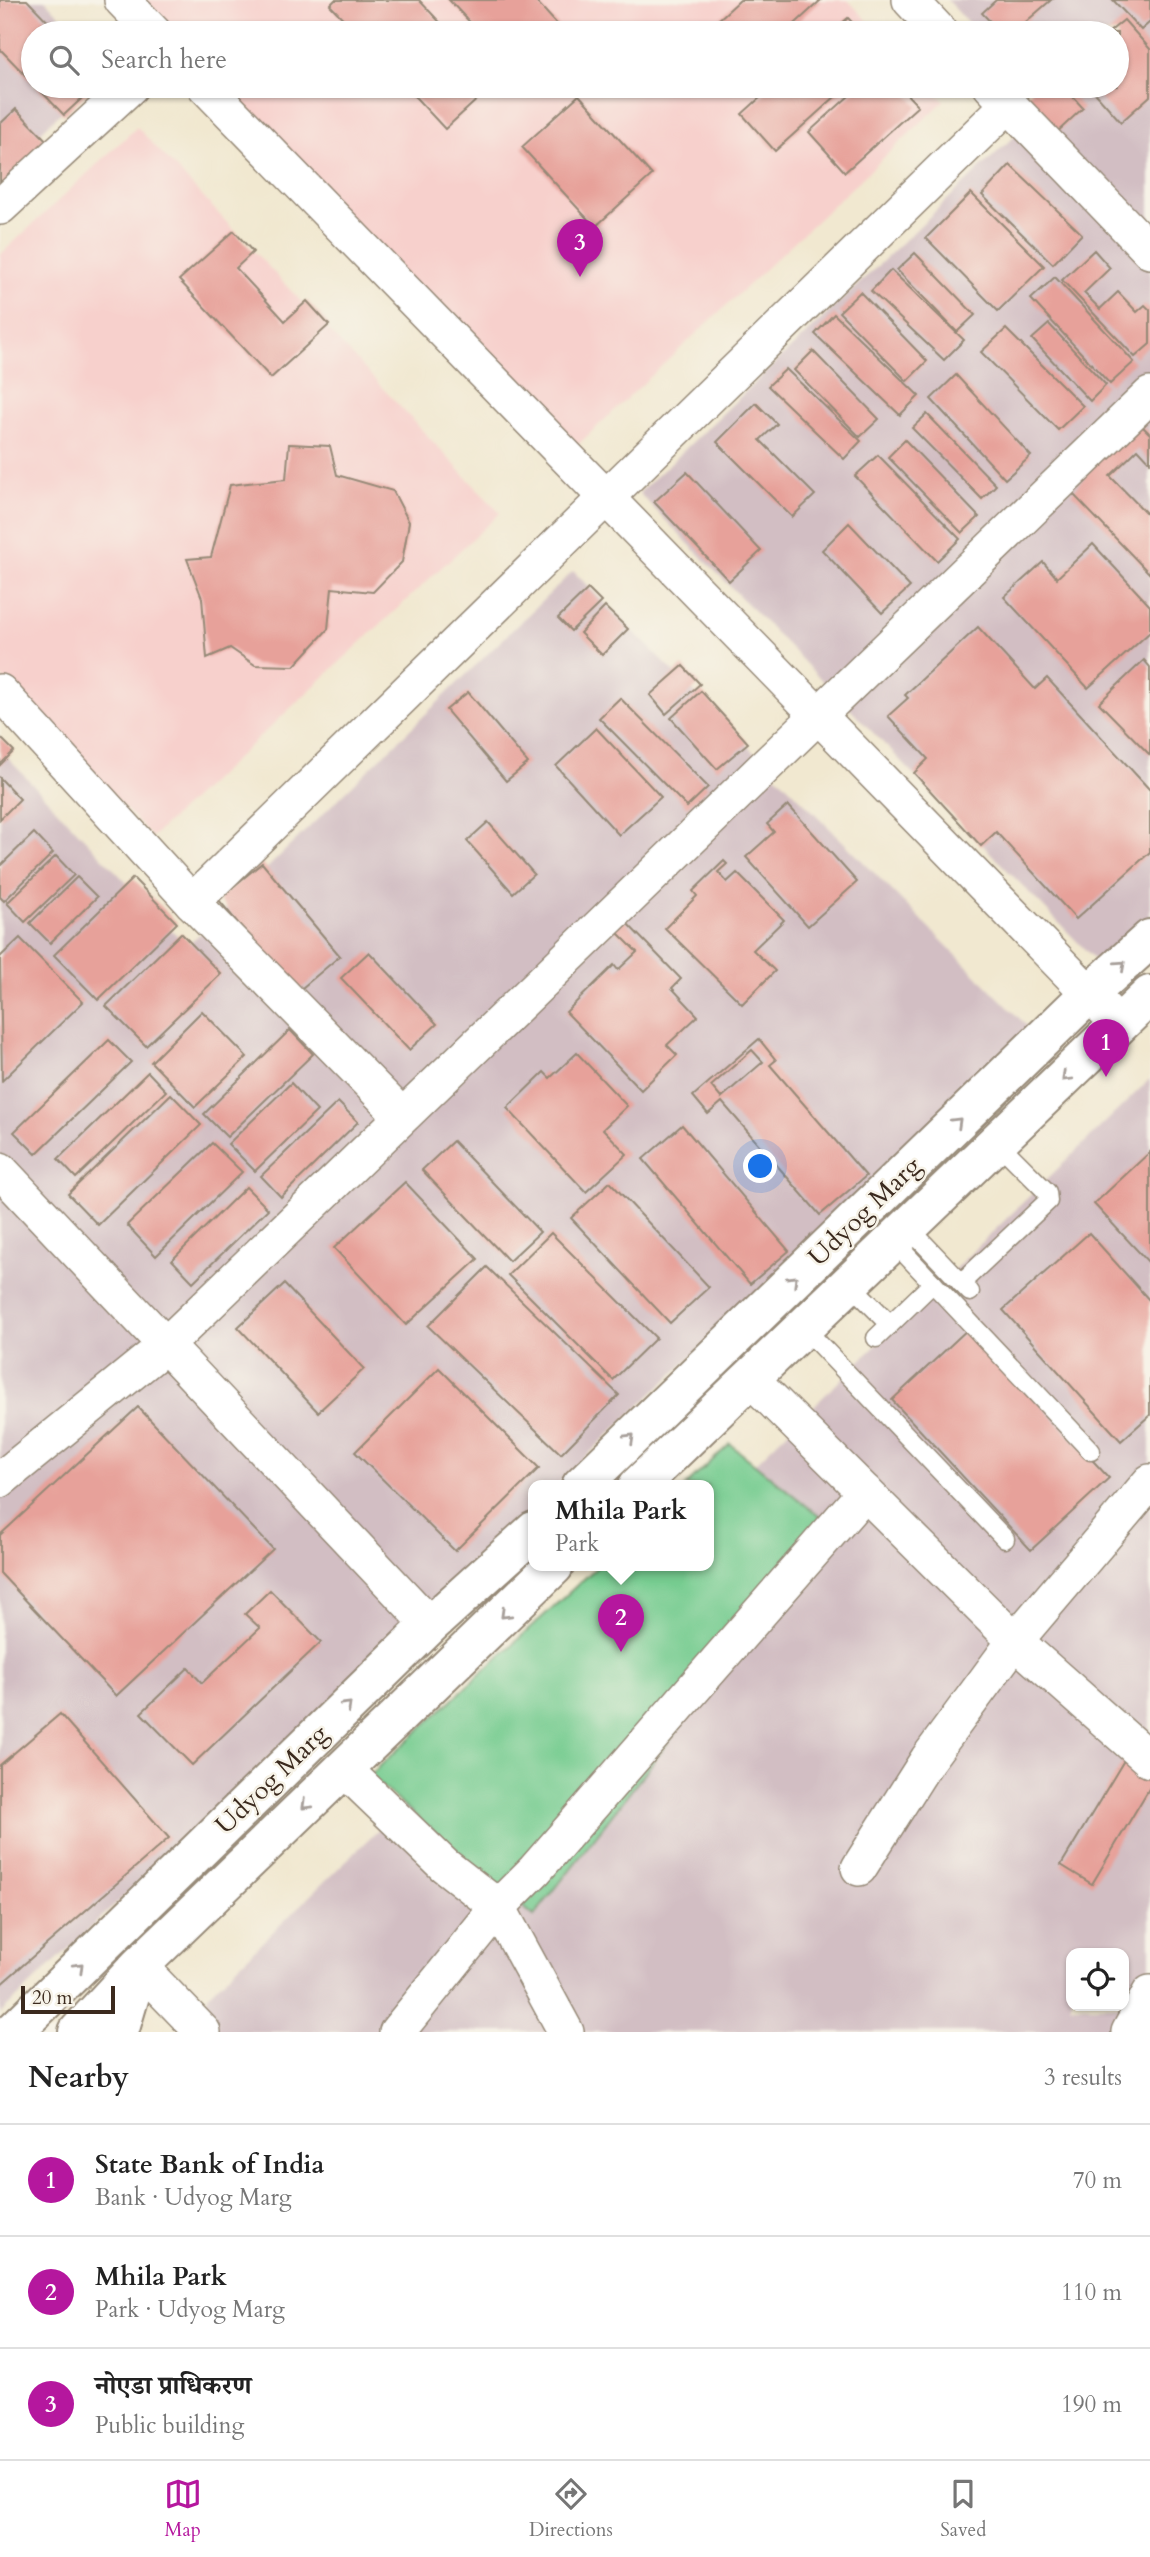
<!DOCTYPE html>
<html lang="en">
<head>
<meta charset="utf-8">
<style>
  body { margin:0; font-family:Cardo,"Noto Serif Devanagari",serif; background:#f2f2f2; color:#222 }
  .controls { position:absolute; right:21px; bottom:21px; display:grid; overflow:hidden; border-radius:14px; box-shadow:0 2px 5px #0004 }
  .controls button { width:63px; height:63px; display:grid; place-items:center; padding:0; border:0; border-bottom:2px solid #e0e0e0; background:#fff; color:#222; font:35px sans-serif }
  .scale { position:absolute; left:21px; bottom:18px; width:94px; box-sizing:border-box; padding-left:7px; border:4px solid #3b2a1e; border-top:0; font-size:19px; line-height:24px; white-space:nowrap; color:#3b2a1e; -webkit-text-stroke:5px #f7f3e8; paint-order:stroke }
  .you { position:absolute; left:761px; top:1167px; width:24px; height:24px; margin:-18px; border:5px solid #fff; border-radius:50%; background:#1a73e8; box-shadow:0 0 0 10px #1a73e833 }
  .badge { display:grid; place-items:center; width:46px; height:46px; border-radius:50%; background:#b5179e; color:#fff; font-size:23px; font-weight:700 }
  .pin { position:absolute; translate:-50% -58px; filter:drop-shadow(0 2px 4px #0008) }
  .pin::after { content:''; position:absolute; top:37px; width:24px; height:21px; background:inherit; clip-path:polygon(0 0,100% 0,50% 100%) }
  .popup { position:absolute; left:528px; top:1480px; width:186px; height:91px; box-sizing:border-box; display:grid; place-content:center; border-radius:14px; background:#fff; filter:drop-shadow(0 2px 5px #0005); font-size:23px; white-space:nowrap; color:#767676 }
  .popup b { font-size:26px; color:#222 }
  .popup::after { content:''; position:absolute; left:50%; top:100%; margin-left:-14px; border:14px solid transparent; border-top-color:#fff }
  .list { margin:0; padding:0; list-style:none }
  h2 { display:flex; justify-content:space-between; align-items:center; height:91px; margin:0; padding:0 28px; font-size:30px }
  h2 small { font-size:23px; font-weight:400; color:#767676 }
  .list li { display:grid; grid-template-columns:46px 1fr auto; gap:21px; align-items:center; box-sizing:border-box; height:112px; padding:0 28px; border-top:2px solid #e0e0e0 }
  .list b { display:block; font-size:26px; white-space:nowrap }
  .list p { margin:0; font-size:23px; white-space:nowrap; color:#767676 }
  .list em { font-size:23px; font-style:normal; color:#767676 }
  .icon { flex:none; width:38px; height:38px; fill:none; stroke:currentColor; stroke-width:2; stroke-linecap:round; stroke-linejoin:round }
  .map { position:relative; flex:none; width:1150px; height:2032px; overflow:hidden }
  .search { position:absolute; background:#fff; box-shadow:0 2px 5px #0004; left:21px; right:21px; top:21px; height:77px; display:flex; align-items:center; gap:18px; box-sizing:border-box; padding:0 24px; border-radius:38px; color:#767676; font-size:26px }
  .sheet { height:427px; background:#fff }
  nav { display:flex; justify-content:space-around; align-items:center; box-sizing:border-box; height:98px; border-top:2px solid #e0e0e0; background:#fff; font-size:19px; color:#767676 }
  nav a { display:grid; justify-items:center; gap:4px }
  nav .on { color:#b5179e }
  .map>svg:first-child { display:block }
  .built { fill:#f7d0cc }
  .industrial { fill:#d2bec3; fill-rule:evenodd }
  .green { fill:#76cc90; stroke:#587b57; stroke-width:2 }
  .building { fill:#e7a19a; fill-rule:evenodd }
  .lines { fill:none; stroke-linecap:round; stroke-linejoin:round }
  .lane-casing { stroke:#968977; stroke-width:21 }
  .street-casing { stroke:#968977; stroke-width:38 }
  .secondary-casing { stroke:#968977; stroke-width:42 }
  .lane { stroke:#fff; stroke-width:18 }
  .street { stroke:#fff; stroke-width:35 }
  .secondary { stroke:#fff; stroke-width:38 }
  .oneway { stroke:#a79f9a }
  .labels { text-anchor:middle; stroke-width:5; stroke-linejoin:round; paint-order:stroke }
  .street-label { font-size:26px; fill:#3b2a1e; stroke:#f7f3e8 }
</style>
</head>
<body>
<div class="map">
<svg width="1150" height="2032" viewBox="0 0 1150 2032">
  <rect width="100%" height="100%" fill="#f7f3e8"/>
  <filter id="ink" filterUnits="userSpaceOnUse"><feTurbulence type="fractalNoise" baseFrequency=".0143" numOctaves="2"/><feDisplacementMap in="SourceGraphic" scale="14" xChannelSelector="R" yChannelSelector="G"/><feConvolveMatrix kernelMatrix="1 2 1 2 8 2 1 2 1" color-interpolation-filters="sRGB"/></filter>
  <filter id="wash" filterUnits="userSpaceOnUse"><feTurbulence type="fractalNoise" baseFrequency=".00686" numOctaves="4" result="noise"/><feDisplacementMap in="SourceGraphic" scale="28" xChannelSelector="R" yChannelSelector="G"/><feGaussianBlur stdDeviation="1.57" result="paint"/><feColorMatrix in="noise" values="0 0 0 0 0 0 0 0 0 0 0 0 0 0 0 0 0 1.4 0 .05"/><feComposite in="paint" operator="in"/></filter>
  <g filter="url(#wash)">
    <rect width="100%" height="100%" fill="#f1e8d0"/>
    <!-- built -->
    <g class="built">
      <polygon points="141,0 848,0 879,33 172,33"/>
      <polygon points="222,86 929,86 944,101 569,453"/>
      <polygon points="137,127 500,513 152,837 0,675 0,255"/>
    </g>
    <!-- industrial -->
    <g class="industrial">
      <polygon points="0,0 45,0 76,33 33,33 33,86 89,86 0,170"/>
      <polygon points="947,0 1150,0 1150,920 1101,966 639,493 1046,106 1028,86 1117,86 1117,33 978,33"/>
      <polygon points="573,571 1033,1032 555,1486 534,1486 533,1507 0,2014 0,750 187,946"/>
      <path d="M1150,1079V2032H191L209,1994L649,1566H708L709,1508ZM1071,1953H1124V2006H1071Z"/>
    </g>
    <!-- green -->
    <polygon class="green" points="730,1444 834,1528 534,1916 369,1776 598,1566 708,1566 708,1486 685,1486"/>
    <g id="blocks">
      <!-- building -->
      <g class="building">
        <polygon points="0,0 27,0 59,33 33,33 33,83 0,49"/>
        <polygon points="335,0 419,0 450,33 357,33 330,5"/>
        <polygon points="449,0 535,0 565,33 480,33"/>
        <polygon points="740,0 821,0 785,33 704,33"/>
        <polygon points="996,0 1051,0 1013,33 1001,33 982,13"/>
        <polygon points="1113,0 1150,0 1150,22 1141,30"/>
        <polygon points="848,18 862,33 831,33"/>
        <polygon points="1124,20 1150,49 1150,96 1121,122 1089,86 1117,86 1117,33 1108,33"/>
        <polygon points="36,86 95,86 64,115"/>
        <polygon points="405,86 492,86 445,129"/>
        <polygon points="773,86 847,86 775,151 742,114"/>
        <polygon points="860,86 899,86 918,106 845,172 809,132"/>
        <polygon points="1037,86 1063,86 1083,108 1054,135 1022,99"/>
        <polygon points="579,95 652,175 595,227 522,147"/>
        <polygon points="16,109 51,145 0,194 0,124"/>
        <polygon points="1010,165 1082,234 1053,264 982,195"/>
        <polygon points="971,193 1044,266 998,311 926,238"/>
        <polygon points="234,231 253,252 236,268 285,321 307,301 329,325 271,378 179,280"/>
        <polygon points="1094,250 1110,268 1084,293 1100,309 1118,292 1137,312 1145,305 1150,310 1150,344 1135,357 1062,280"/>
        <polygon points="915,253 975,315 957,332 897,270"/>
        <polygon points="891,270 964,340 944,360 871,291"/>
        <polygon points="1055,277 1134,362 1110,384 1031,299"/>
        <polygon points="860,292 927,361 907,381 839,312"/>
        <polygon points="834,314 919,396 900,415 815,334"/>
        <polygon points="1049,324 1106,385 1090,401 1032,339"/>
        <polygon points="1006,329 1083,406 1058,430 981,352"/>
        <polygon points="813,351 879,419 860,437 794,370"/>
        <polygon points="786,369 861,441 844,459 768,386"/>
        <polygon points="956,375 1031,456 1005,479 931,399"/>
        <polygon points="756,403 777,424 760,440 815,495 792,517 717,442"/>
        <polygon points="927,414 996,485 982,499 912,428"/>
        <polygon points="1132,416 1150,434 1150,462 1138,449 1110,476 1150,517 1150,574 1072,493"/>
        <polygon points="905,440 979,517 962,533 888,457"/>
        <polygon points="289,444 330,446 337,475 393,491 409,522 402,562 373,592 332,588 328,629 294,666 255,665 230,648 207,658 202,598 187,559 211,557 230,485 286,479"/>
        <polygon points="878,455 960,539 937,561 855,476"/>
        <polygon points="687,472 761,551 729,581 654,502"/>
        <polygon points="849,523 910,587 882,613 822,550"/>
        <polygon points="1093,544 1150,606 1150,632 1088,688 1004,597 1043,562 1057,578"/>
        <polygon points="588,589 601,602 571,631 558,618"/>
        <polygon points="605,607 628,629 602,655 580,633"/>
        <polygon points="978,627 1035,689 1047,678 1150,790 1150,852 1076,919 996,832 981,846 914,773 928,759 888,716 908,698 905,695"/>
        <polygon points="1144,660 1150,667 1150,755 1099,703"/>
        <polygon points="683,666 700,684 666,714 650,695"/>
        <polygon points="701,691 748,743 717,769 671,718"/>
        <polygon points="468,692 528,763 506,781 446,710"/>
        <polygon points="620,698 708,787 687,807 599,718"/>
        <polygon points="596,728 661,797 619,835 556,766"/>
        <polygon points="0,737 14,751 0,765"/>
        <polygon points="0,778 20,799 0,819"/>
        <polygon points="788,805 857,882 808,926 746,857 774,832 767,824"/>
        <polygon points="488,822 534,874 513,893 467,841"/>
        <polygon points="34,833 53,853 4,901 0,897 0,866"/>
        <polygon points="56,856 74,875 25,922 7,903"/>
        <polygon points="724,861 727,864 718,872 727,882 737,873 784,920 753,950 775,971 742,1004 665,928 697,896 693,891"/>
        <polygon points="262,863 340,956 296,993 218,899"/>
        <polygon points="77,877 97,897 50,943 30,923"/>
        <polygon points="133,878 177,923 98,1000 54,955"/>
        <polygon points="622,918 681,979 672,988 698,1016 667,1045 677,1055 641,1090 566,1012 614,965 618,970 637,952 612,927"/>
        <polygon points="181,933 221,974 146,1046 106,1006"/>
        <polygon points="20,938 83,1002 2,1081 0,957"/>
        <polygon points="369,952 437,1024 409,1050 341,978"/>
        <polygon points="202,1011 247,1057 195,1107 151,1062"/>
        <polygon points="290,1030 313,1054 227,1137 204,1114"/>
        <path d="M759,1039L776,1060L770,1065L866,1176L820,1215L722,1102L708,1114L693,1096ZM752,1050L763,1062L721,1098L711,1086Z"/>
        <polygon points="109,1040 131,1062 36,1154 14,1132"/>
        <polygon points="577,1053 627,1106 603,1129 627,1154 586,1192 507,1108 544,1072 550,1078"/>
        <polygon points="148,1072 166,1091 76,1178 58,1159"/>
        <polygon points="291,1083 317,1111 255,1171 228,1144"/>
        <polygon points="171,1094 201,1125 98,1225 68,1194"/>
        <polygon points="338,1102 358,1122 281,1197 261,1176"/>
        <polygon points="682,1125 789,1251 750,1284 643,1159"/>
        <polygon points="453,1141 540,1232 509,1261 422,1170"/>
        <polygon points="212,1143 242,1172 156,1256 127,1225"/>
        <polygon points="1150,1152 1150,1264 1094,1204"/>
        <polygon points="405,1182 478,1259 406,1325 334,1248"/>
        <polygon points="610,1182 709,1287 670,1323 571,1218"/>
        <polygon points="246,1187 268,1209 193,1282 172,1260"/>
        <polygon points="551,1233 656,1338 613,1380 508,1275"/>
        <polygon points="1089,1233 1150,1301 1150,1415 1121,1441 1003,1310"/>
        <polygon points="487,1267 619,1395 561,1454 428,1326"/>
        <polygon points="284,1284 364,1369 318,1412 238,1327"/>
        <polygon points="969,1328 1109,1478 1031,1550 892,1400"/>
        <polygon points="439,1368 539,1468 455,1551 355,1452"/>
        <polygon points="138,1407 273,1549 116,1696 0,1573 0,1535"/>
        <polygon points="270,1590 321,1642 192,1765 141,1713 188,1668 202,1683 260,1628 245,1614"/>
        <polygon points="60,1714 169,1838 0,1985 0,1765"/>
        <polygon points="1129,1752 1150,1767 1150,1787 1092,1884 1061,1865"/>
      </g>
    </g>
  </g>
  <g filter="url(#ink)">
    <use href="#blocks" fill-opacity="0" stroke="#968977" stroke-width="2"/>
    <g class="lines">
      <defs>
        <g id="lane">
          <polyline points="908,1227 970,1292"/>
          <polyline points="893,1241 1091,1451"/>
          <polyline points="849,1283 890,1324"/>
          <polyline points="961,1283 1048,1201 1047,1192 997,1142"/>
          <polyline points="803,1327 1005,1539"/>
          <polyline points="876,1338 933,1283"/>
        </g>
        <g id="street">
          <polyline points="122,0 154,33"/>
          <polyline points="910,0 941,33"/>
          <polyline points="205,86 1120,1025"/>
          <polyline points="991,86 1150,251"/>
          <polyline points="0,207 131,86"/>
          <polyline points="0,692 192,902 402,1116"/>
          <polyline points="192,902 1008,105"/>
          <polyline points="0,1170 430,1625"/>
          <polyline points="750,1378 1015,1641 1150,1760"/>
          <polyline points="0,1480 166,1345 1150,395"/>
          <polyline points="344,1769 444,1865 498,1907 566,2032"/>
          <polyline points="859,1868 928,1759 1015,1641 1150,1482"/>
          <polyline points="139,1966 203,2032"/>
          <polyline points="397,2032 498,1907 535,1870 865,1492"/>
          <polyline points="1129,2032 1150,1993"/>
        </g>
        <g id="secondary">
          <polyline points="581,1486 1089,994 1150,939"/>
          <polyline points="638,1486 1150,995"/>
          <polyline points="13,2032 430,1625 534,1531"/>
          <polyline points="78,2032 139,1966 554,1566"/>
          <polyline points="119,2032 136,1975"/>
        </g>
      </defs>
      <!-- lane casing -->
      <use href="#lane" class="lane-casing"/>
      <!-- street casing -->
      <use href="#street" class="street-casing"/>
      <!-- secondary casing -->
      <use href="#secondary" class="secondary-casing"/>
      <!-- lane -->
      <use href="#lane" class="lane"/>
      <!-- street -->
      <use href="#street" class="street"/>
      <!-- secondary -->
      <use href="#secondary" class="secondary"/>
    </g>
    <!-- one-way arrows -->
    <defs><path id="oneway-chevron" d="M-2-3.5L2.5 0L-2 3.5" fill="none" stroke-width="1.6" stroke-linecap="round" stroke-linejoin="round" transform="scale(1.75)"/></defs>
    <g class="oneway">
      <use href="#oneway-chevron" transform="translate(1121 965) rotate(-42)"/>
      <use href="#oneway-chevron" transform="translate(1066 1077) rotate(136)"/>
      <use href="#oneway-chevron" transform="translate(957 1122) rotate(-44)"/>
      <use href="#oneway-chevron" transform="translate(793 1280) rotate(-44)"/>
      <use href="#oneway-chevron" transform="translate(630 1438) rotate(-44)"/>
      <use href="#oneway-chevron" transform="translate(505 1614) rotate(136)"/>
      <use href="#oneway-chevron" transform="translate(347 1706) rotate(-44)"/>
      <use href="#oneway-chevron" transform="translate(306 1805) rotate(136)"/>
      <use href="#oneway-chevron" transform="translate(79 1967) rotate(-45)"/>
    </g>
  </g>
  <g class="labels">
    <!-- street labels -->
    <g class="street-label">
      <text transform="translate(864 1211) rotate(-44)" y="9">Udyog Marg</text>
      <text transform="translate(271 1779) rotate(-44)" y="9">Udyog Marg</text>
    </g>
  </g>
</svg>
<div class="controls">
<button><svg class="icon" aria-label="locate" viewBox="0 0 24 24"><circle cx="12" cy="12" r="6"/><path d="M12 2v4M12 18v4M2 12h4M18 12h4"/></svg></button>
</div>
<div class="scale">20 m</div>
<div class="you"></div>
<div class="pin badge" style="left:1106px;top:1077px">1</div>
<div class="pin badge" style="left:621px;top:1652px">2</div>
<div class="popup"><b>Mhila Park</b>Park</div>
<div class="pin badge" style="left:580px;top:277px">3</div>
<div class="search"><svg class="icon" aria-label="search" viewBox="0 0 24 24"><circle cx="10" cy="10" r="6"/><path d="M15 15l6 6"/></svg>Search here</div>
</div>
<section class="sheet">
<h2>Nearby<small>3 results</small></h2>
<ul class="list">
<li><span class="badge">1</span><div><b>State Bank of India</b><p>Bank · Udyog Marg</p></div><em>70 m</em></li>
<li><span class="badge">2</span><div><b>Mhila Park</b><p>Park · Udyog Marg</p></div><em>110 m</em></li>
<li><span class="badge">3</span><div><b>नोएडा प्राधिकरण</b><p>Public building</p></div><em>190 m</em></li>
</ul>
</section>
<nav>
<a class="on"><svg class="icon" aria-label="map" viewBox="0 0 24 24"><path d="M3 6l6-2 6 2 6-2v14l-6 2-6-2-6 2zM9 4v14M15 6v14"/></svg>Map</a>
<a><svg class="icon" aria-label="directions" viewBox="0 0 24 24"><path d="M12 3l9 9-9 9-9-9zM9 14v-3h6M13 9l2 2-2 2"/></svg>Directions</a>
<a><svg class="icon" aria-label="saved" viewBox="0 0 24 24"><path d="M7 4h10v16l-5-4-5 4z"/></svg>Saved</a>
</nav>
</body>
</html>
